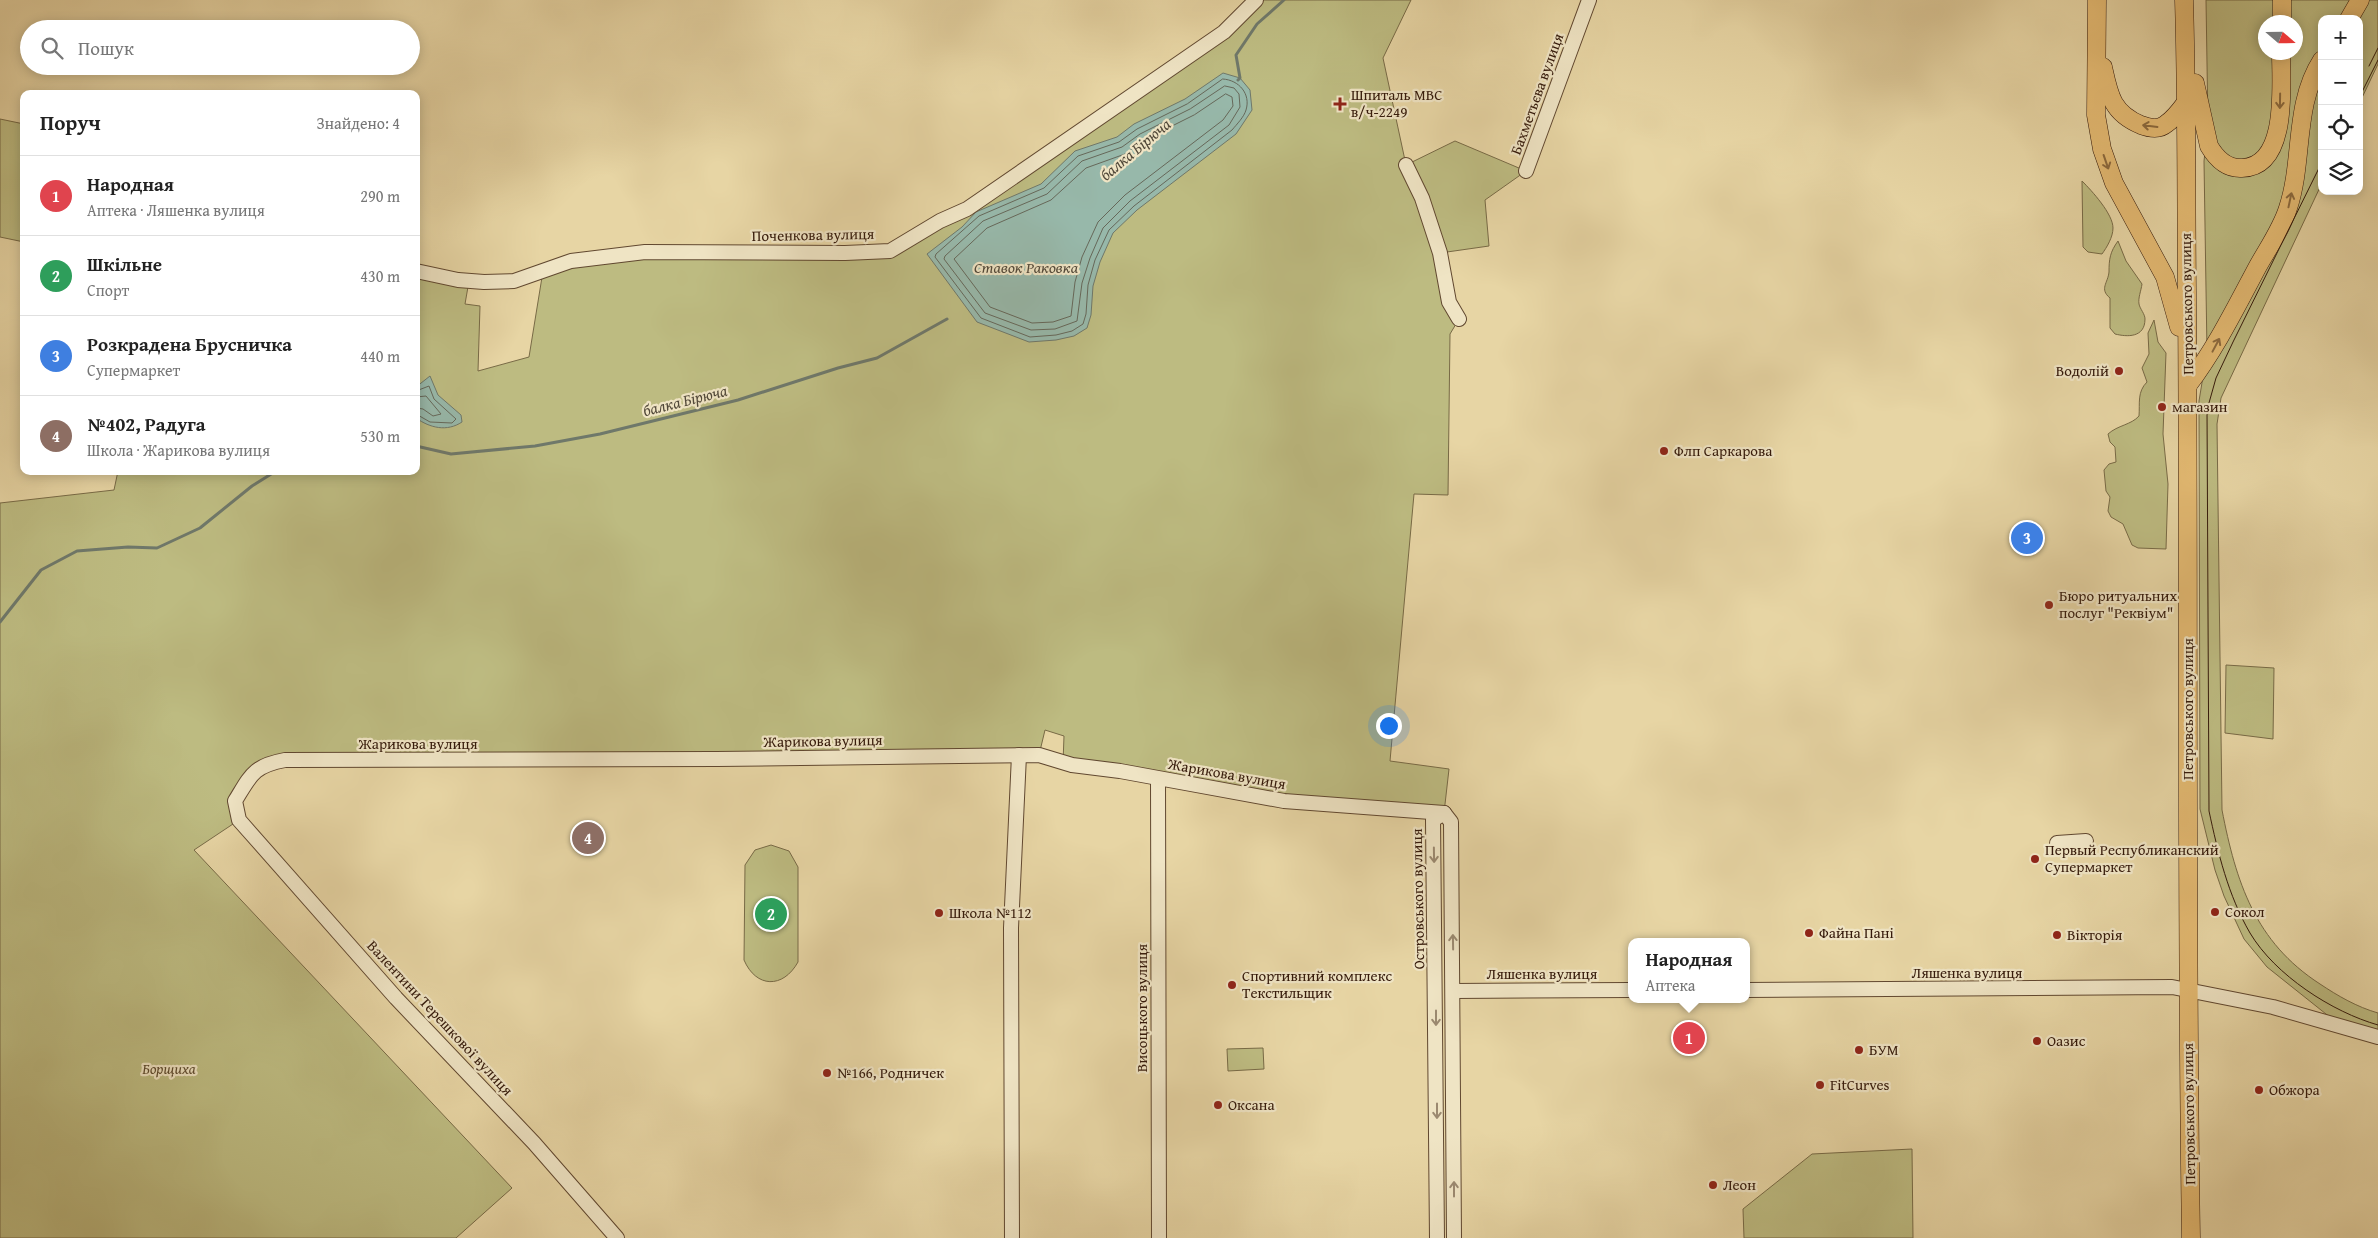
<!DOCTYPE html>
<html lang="uk">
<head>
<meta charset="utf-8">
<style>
  body { margin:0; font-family:"Gentium Book Plus",serif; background:#f6f6f6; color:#222 }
  .controls { position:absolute; right:15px; top:15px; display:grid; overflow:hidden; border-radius:10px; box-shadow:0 2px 12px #0003 }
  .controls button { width:45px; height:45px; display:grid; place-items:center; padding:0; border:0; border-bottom:1px solid #e0e0e0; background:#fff; color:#222; font:25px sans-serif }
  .compass { position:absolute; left:2258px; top:15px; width:45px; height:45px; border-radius:50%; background:#fff; box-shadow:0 2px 12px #0003; rotate:110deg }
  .you { position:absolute; left:1388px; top:725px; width:18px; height:18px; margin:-12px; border:4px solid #fff; border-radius:50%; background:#1a73e8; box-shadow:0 0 0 8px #1a73e833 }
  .badge { display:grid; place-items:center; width:32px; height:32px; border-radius:50%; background:#2563eb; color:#fff; font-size:16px; font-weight:700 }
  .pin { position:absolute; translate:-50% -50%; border:2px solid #fff; box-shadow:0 1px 5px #0006 }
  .popup { position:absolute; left:1628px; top:938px; width:122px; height:65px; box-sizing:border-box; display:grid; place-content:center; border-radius:10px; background:#fff; filter:drop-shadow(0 1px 4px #0005); font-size:16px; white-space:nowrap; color:#767676 }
  .popup b { font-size:19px; color:#222 }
  .popup::after { content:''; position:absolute; left:50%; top:100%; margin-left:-10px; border:10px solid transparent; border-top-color:#fff }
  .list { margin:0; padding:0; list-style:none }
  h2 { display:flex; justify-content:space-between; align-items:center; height:65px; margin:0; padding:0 20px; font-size:21px }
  h2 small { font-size:16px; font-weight:400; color:#767676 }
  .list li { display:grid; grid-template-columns:32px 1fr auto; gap:15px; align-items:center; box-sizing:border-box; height:80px; padding:0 20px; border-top:1px solid #e0e0e0 }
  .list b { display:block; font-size:19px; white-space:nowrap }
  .list p { margin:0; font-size:16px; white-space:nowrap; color:#767676 }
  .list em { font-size:16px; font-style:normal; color:#767676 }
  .icon { flex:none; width:28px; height:28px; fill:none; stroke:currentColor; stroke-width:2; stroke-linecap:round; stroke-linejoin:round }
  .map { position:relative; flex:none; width:2378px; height:1238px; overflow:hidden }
  .search { position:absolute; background:#fff; box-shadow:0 2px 12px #0003; left:20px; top:20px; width:400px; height:55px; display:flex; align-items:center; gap:12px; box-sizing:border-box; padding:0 18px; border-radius:28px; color:#767676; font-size:19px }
  .panel { position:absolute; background:#fff; box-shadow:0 2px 12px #0003; left:20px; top:90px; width:400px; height:385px; border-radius:10px }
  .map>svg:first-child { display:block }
  .green { fill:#bdbb81; stroke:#786a46; fill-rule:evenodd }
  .water { fill:#97b8aa; stroke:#6f786a }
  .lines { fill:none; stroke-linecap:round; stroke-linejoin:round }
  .shore { stroke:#66685a; stroke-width:1 }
  .stream { stroke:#6f786a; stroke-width:3 }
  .minor-casing { stroke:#614830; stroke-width:16 }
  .major-casing { stroke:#34190a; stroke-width:19 }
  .minor { stroke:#efe4c4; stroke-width:14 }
  .major { stroke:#e4ba72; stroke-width:18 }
  .tram { stroke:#34190a; stroke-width:1 }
  .oneway { stroke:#8c6a3e }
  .oneway2 { stroke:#9b8970 }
  .poi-dot { fill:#8f2418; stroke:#efe4c4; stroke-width:2 }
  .labels { text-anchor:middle; stroke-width:4.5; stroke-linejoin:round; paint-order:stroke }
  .street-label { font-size:15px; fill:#34190a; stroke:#efe4c4 }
  .poi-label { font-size:15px; fill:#34190a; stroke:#efe4c4; text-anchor:start }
  .park-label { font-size:15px; font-style:italic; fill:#5d4a2e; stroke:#efe4c4 }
  .water-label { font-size:16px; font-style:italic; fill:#52493a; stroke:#efe4c4 }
</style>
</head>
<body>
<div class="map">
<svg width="2378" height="1238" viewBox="0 0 2378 1238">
  <rect width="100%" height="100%" fill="#e7d5a4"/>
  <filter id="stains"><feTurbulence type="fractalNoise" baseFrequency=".004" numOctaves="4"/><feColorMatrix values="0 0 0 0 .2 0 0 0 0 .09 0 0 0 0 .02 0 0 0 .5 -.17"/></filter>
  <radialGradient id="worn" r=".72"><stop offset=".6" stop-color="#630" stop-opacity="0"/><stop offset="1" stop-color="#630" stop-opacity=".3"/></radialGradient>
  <!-- green -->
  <g class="green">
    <polygon points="1256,0 1411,0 1383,58 1406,165 1455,141 1526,171 1485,200 1489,246 1440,253 1459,319 1450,334 1448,495 1414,494 1390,761 1449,769 1444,813 1329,803 1063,763 1064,736 1045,730 1039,755 269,763 235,801 239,820 194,850 512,1188 456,1238 0,1238 0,503 114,490 118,471 416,471 416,271 469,281 465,304 480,306 478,371 529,357 543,271 571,261 869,251 924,232 1224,32"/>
    <path d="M2206,0H2378V64L2359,104V19H2322V183L2221,398L2217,424L2222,810C2236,882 2255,942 2320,984C2338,996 2357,1007 2378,1013V1037L2331,1018L2267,967L2244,939L2224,896L2215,870L2200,809L2199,401L2207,352L2204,161L2208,126ZM2266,22H2296V52H2266Z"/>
    <polygon points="0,119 24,124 24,242 0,237"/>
    <path d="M2082,181C2092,191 2113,214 2113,228C2113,237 2107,247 2102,254L2088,252L2083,247Z"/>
    <path d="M2118,241L2126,261L2142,284C2141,291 2138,298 2139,304C2140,309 2145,314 2145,319C2145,338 2127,337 2115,334L2110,328V298C2099,289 2108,283 2109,272C2109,259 2110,252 2118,241Z"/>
    <path d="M2154,320L2158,342L2166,353L2163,434L2168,484L2166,549L2138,548L2132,545L2123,524L2111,517L2108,511L2110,497L2106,491L2104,470L2109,464L2116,462L2115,447L2110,442L2108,434C2118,425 2131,425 2139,416C2140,403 2137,392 2147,382L2142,368L2149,354L2148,333Z"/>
    <polygon points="2226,665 2274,668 2273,739 2225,733"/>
    <path d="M771,845L789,851L798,867V962C783,989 756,988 744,960L745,865L755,850Z"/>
    <polygon points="1263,1048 1264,1069 1228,1071 1227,1049"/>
    <polygon points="1912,1149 1913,1238 1744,1238 1743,1209 1812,1154"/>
  </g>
  <!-- water -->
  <g class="water">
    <polygon points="1223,73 1240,78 1250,90 1252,110 1236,134 1137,210 1113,233 1100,262 1093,286 1091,315 1087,328 1074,336 1056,340 1029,342 977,322 927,254 962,227 976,212 1041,184 1075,151 1117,137 1134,124 1185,99"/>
    <path d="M430,376L438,395L461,415L462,422C447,432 430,428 416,418V387Z"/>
  </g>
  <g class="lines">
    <!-- shore -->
    <g class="shore">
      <path d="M1223,79C1239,80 1251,94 1246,110C1244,117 1237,124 1232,130L1134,206L1109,230L1095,260L1088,285L1086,314L1083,324L1072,331L1056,335L1030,337L981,318L935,257L936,254L979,216L1044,188L1078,156L1119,142L1137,129L1187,104Z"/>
      <polygon points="1225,86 1234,88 1239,94 1240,107 1229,125 1130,201 1103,228 1090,258 1082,283 1077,321 1055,329 1031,330 985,313 944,259 945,256 983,221 1047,194 1082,161 1122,147 1140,134 1190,109"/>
      <polygon points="1226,94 1232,97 1233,106 1223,120 1125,195 1098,222 1082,257 1075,282 1071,316 1053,322 1032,323 990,307 954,259 987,228 1051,200 1086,168 1125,154 1144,140 1194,115"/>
      <polyline points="416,391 429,386 434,399 456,419 452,423 430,422 416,414"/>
      <polyline points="416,397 426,396 441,414 433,416 423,409 416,408"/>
    </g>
    <!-- stream -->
    <g class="stream">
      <polyline points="1238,80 1240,78 1236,55 1257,24 1284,0"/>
      <polyline points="416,446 451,454 535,446 600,434 738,400 838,368 877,358 947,319"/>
      <polyline points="0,622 41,570 77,551 128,547 157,548 200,528 252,486 276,471"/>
    </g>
    <defs>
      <g id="minor">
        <polyline points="1406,165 1422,198 1440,253 1449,302 1459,319"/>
        <polyline points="1526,171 1589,0"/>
        <polyline points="416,271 458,280 484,282 514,281 571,261 645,252 845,253 890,251 940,221 967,209 1224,32 1256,0"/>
        <polyline points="1158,779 1159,1238"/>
        <polyline points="1444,813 1451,822 1454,1238"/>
        <polyline points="2057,843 2086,841"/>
        <polyline points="1746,990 2172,987 2273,1007 2378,1037"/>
        <polyline points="1453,991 1632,990"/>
        <path d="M617,1238L534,1143L396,998L239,820L235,801C251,775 253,766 285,760L717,759L1039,755L1072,765L1120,771L1284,801L1444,813"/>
        <polyline points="1012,1238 1011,928 1019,755"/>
        <polyline points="1437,1238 1433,820 1444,813"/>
      </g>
      <g id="major">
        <polyline points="2097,0 2096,115 2102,149 2114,183 2165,277 2179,327"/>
        <path d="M2184,0C2187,97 2186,195 2187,292C2189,608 2186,923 2191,1238"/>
        <polyline points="2349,19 2360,0"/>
        <polyline points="2282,22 2282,0"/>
        <path d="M2103,67C2109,95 2112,113 2141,125C2149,128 2159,130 2166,124C2175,118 2181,109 2187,101"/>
        <path d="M2195,83L2209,146C2216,158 2226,169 2242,168C2289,167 2281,84 2281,52"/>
        <path d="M2188,385C2216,348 2236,307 2258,266C2268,248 2282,228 2288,208C2304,160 2293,105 2322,60"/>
      </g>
    </defs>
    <!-- minor casing -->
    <use href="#minor" class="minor-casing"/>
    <!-- major casing -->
    <use href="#major" class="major-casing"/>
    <!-- minor -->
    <use href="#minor" class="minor"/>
    <!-- major -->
    <use href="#major" class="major"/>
    <!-- tram -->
    <g class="tram">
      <polyline points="2369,66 2378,48"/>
      <polyline points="2359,98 2378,60"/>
      <path d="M2322,162L2233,342L2216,378L2207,410L2209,811C2218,853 2228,895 2250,933C2275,975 2332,1012 2378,1025"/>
    </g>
  </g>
  <!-- one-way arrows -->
  <defs><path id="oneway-shaft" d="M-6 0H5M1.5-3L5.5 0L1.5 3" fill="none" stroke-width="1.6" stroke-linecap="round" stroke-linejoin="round" transform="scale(1.25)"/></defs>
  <g class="oneway">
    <use href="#oneway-shaft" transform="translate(2280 101) rotate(91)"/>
    <use href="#oneway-shaft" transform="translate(2150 126) rotate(-173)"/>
    <use href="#oneway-shaft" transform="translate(2106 162) rotate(71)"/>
    <use href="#oneway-shaft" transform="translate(2290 200) rotate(-78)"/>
    <use href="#oneway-shaft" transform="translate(2216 345) rotate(-62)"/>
  </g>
  <g class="oneway2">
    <use href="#oneway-shaft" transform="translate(1434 855) rotate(89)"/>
    <use href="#oneway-shaft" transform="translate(1453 942) rotate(-91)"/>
    <use href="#oneway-shaft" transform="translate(1436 1018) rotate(90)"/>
    <use href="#oneway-shaft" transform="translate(1437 1111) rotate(90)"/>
    <use href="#oneway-shaft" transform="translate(1454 1189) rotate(-90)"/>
  </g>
  <!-- markers -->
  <g class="poi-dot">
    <path d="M1337.5 96.5h5v5h5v5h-5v5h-5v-5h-5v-5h5z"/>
    <circle cx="2119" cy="371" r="5"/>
    <circle cx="2162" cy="407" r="5"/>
    <circle cx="1664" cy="451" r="5"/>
    <circle cx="2049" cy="605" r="5"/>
    <circle cx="2035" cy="859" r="5"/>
    <circle cx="2215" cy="912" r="5"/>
    <circle cx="939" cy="913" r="5"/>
    <circle cx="1809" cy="933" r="5"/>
    <circle cx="2057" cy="935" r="5"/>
    <circle cx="1232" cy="985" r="5"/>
    <circle cx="2037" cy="1041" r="5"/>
    <circle cx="1859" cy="1050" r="5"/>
    <circle cx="827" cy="1073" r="5"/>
    <circle cx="1820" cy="1085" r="5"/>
    <circle cx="2259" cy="1090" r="5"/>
    <circle cx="1218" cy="1105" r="5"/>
    <circle cx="1713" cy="1185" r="5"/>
  </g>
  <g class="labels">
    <!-- street labels -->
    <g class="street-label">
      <text transform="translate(1537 94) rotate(-70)" y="5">Бахметьєва вулиця</text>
      <text transform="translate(813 235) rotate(-1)" y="5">Поченкова вулиця</text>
      <text transform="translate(2187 304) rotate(-91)" y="5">Петровського вулиця</text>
      <text transform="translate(2188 709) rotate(-90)" y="5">Петровського вулиця</text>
      <text transform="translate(823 741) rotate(-1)" y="5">Жарикова вулиця</text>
      <text x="418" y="749">Жарикова вулиця</text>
      <text transform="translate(1227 774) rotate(10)" y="5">Жарикова вулиця</text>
      <text transform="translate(1418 899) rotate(-91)" y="5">Островського вулиця</text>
      <text x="1967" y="978">Ляшенка вулиця</text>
      <text x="1542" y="979">Ляшенка вулиця</text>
      <text transform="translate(1142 1008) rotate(-90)" y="5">Висоцького вулиця</text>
      <text transform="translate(440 1018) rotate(47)" y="5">Валентини Терешкової вулиця</text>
      <text transform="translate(2189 1114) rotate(-91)" y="5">Петровського вулиця</text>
    </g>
    <!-- poi labels -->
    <g class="poi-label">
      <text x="1351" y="100">Шпиталь МВС<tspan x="1351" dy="17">в/ч-2249</tspan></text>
      <text x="2109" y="376" text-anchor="end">Водолій</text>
      <text x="2172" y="412">магазин</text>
      <text x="1674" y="456">Флп Саркарова</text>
      <text x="2059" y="601">Бюро ритуальних<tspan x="2059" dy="17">послуг "Реквіум"</tspan></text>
      <text x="2045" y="855">Первый Республиканский<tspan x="2045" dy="17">Супермаркет</tspan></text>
      <text x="2225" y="917">Сокол</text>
      <text x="949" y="918">Школа №112</text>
      <text x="1819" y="938">Файна Пані</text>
      <text x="2067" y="940">Вікторія</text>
      <text x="1242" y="981">Спортивний комплекс<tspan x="1242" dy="17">Текстильщик</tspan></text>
      <text x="2047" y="1046">Оазис</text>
      <text x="1869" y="1055">БУМ</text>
      <text x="837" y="1078">№166, Родничек</text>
      <text x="1830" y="1090">FitCurves</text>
      <text x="2269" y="1095">Обжора</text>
      <text x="1228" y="1110">Оксана</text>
      <text x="1723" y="1190">Леон</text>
    </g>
    <!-- park labels -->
    <g class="park-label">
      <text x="169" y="1074">Борщиха</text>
    </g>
    <!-- water labels -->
    <g class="water-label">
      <text transform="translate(1135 149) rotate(-40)" y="6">балка Бірюча</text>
      <text x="1026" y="273">Ставок Раковка</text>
      <text transform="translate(685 400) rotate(-14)" y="6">балка Бірюча</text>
    </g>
  </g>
  <rect width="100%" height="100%" filter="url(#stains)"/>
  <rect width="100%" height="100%" fill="url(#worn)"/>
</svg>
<div class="controls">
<button>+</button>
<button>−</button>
<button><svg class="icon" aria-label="locate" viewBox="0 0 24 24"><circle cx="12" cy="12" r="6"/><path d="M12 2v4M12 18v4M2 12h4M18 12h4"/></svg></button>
<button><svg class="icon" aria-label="layers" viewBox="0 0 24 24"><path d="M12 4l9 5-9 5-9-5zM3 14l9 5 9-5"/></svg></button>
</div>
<svg class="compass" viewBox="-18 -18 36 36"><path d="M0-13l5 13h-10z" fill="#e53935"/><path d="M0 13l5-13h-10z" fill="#767676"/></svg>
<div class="you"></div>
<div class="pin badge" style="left:1689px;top:1038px;background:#e0444e">1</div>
<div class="popup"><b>Народная</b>Аптека</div>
<div class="pin badge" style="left:771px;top:914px;background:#2e9e5b">2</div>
<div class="pin badge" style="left:2027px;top:538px;background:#3f7fe0">3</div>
<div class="pin badge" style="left:588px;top:838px;background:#8d6e63">4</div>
<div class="search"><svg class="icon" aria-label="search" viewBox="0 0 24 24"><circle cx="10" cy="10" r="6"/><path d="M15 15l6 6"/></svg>Пошук</div>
<section class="panel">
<h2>Поруч<small>Знайдено: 4</small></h2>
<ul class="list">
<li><span class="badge" style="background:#e0444e">1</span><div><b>Народная</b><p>Аптека · Ляшенка вулиця</p></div><em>290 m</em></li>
<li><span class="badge" style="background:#2e9e5b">2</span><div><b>Шкільне</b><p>Спорт</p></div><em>430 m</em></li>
<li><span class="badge" style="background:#3f7fe0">3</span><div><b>Розкрадена Брусничка</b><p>Супермаркет</p></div><em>440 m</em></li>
<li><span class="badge" style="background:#8d6e63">4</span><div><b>№402, Радуга</b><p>Школа · Жарикова вулиця</p></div><em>530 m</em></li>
</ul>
</section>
</div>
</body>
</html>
